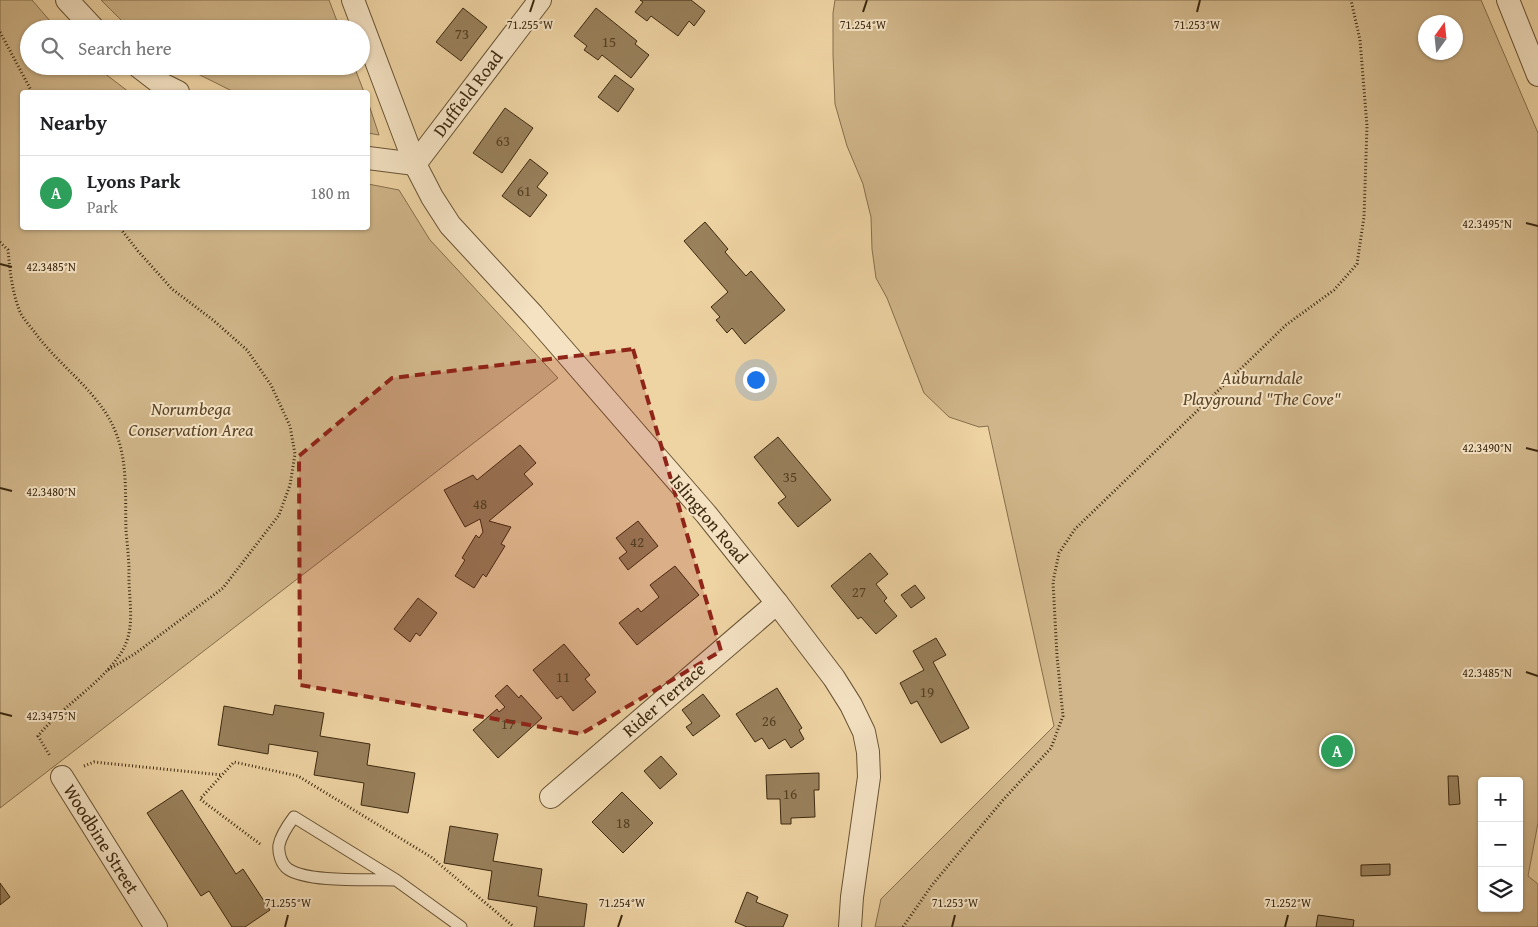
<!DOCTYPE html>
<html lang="en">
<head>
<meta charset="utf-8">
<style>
  body { margin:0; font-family:"Gentium Book Plus",serif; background:#f6f6f6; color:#202124 }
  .controls { position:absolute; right:15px; bottom:15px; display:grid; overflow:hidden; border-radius:5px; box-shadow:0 1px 4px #0004 }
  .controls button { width:45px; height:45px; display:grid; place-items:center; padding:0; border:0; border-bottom:1px solid #e0e0e0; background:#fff; color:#202124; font:25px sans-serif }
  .compass { position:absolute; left:1418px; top:15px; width:45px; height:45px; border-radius:50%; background:#fff; box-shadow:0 1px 4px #0004; rotate:15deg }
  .you { position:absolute; left:755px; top:379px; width:18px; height:18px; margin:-12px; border:4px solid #fff; border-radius:50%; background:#1a73e8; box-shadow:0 0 0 8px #1a73e833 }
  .badge { display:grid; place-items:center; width:32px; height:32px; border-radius:50%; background:#0f766e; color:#fff; font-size:16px; font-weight:700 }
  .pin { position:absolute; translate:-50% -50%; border:2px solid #fff; box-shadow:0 1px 5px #0006 }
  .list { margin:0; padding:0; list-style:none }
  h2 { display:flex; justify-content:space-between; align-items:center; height:65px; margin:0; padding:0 20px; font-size:21px }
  h2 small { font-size:16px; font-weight:400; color:#757577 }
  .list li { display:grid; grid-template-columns:32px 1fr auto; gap:15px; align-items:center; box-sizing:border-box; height:75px; padding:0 20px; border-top:1px solid #e0e0e0 }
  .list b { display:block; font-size:19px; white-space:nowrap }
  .list p { margin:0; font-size:16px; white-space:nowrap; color:#757577 }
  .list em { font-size:16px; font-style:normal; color:#757577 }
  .icon { flex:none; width:28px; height:28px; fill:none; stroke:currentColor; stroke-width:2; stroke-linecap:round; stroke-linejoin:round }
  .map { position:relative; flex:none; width:1538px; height:927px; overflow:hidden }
  .search { position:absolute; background:#fff; box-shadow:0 1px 4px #0004; left:20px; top:20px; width:350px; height:55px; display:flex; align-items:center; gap:12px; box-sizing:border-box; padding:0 18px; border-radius:28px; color:#757577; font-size:19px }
  .panel { position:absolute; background:#fff; box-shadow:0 1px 4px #0004; left:20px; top:90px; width:350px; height:140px; border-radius:5px }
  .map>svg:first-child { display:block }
  .green { fill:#d0b68a; stroke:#866f4c; fill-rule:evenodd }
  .building { fill:#99815c; stroke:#3c280f }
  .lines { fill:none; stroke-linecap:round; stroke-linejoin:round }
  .lane-casing { stroke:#685334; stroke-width:13 }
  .street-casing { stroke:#685334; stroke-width:24 }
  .path { stroke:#3c280f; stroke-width:3; stroke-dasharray:1 2.5; stroke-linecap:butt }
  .lane { stroke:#f4e2c3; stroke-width:11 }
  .street { stroke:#f4e2c3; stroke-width:22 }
  .marked { fill:#8f2418; fill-opacity:0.2; stroke:#8f2418; stroke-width:4; stroke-dasharray:10 6; stroke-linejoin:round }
  .ticks { fill:none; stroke:#3c280f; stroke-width:2 }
  .labels { text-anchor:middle; stroke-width:4; stroke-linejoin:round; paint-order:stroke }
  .number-label { font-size:15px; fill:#533e22 }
  .street-label { font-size:18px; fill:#3c280f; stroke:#f4e2c3 }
  .park-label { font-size:18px; font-style:italic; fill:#5a4428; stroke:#f4e2c3 }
  .ticks-label { font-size:12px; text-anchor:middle; fill:#3c280f; stroke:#f4e2c3; stroke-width:4; stroke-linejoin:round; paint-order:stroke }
</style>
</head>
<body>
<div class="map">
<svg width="1538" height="927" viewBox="0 0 1538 927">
  <rect width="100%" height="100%" fill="#eed3a3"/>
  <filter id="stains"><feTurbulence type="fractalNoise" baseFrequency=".004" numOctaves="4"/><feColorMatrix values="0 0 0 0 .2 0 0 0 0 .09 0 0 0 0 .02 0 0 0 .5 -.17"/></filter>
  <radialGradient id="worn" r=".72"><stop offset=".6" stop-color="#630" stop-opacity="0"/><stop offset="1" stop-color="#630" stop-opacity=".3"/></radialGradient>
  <!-- green -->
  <g class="green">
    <polygon points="0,0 32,0 57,29 29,29 29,66 95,66 129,92 22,92 22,228 368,228 368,184 399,190 430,240 558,378 0,808"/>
    <polygon points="101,0 329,0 340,29 130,29"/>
    <path d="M835,0H1481L1538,133V823L1528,876L1538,884V927H875L881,899L1054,726L988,426L979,427L949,417L924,393L887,298L876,278L872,249L871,217L866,197L863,184L847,146L835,104L833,55V13ZM1426,22H1456V52H1426ZM1482,781H1519V908H1482Z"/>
    <polygon points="182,66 354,66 364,92 234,92"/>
    <polygon points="368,102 379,135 368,133"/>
  </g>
  <!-- building -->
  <g class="building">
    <polygon points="640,0 691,0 705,11 694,26 689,21 678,36 651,16 647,21 635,12 643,2"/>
    <polygon points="463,8 487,27 461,61 436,42"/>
    <polygon points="596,8 637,41 635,44 649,55 631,78 602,55 598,60 584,50 587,46 574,36"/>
    <polygon points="615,75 634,89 618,112 598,97"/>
    <polygon points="505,108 533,128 502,173 473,153"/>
    <polygon points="530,159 548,173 537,187 547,195 530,217 502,196"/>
    <polygon points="705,222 728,249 725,252 746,276 751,271 785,310 745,344 732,328 727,333 716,320 720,317 711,307 728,292 684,241"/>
    <polygon points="778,437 831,500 798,527 778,503 786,497 754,457"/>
    <polygon points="520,445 536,463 524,474 533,484 489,521 511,527 501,544 505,546 486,577 483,574 474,588 455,576 465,560 462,558 476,535 479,538 483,532 480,519 465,527 444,490 473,475 477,480"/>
    <polygon points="638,521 658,546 628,570 619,558 627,552 616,538"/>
    <polygon points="870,553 888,574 876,584 887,598 884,601 897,616 876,634 861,617 858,619 831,586"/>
    <polygon points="675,566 699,595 637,645 619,623 638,608 641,612 659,597 650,585"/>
    <polygon points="915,585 925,598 911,608 901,595"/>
    <polygon points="418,598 437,613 420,636 416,633 410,642 394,629"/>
    <polygon points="936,638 946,655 933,662 969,728 941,743 917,701 911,704 900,683 924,670 913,651"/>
    <polygon points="564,644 590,675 585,679 596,692 573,711 561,696 557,699 533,670"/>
    <polygon points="507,685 519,698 521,695 542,718 498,758 473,730 497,709 499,712 505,707 495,696"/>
    <polygon points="777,688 802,728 799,730 804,739 791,748 785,739 769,749 762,738 755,742 736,714"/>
    <polygon points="703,694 720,716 693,736 686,727 692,723 682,710"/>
    <polygon points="275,705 324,713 320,736 370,744 367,765 415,773 408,813 361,805 364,783 314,775 318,752 269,744 268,754 218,745 224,706 273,715"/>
    <polygon points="661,756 677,774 660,789 644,771"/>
    <polygon points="819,773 819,790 814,790 815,817 791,818 791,824 781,824 780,799 767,799 766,775"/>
    <polygon points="1448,776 1458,776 1460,804 1449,805"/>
    <polygon points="182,790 236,874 243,869 270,910 245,927 232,927 209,891 201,896 147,813"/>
    <polygon points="622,792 653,823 623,853 592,822"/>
    <polygon points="450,826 498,834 493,861 542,869 538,896 587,904 584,927 534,927 537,907 488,899 492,871 444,863"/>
    <polygon points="1390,864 1390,875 1361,876 1361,865"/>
    <polygon points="0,883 10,897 0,905"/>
    <polygon points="747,892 758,897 756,902 788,915 783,927 747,927 735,922"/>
    <polygon points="1318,915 1354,920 1353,927 1316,927"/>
  </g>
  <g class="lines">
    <defs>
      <path id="lane" d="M396,880C370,879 309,883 288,869C281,864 278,853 279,845C281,835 288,825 294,817L396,880L461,927"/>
      <g id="street">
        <polyline points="67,0 94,29"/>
        <polyline points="353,0 415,164 432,197 450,225 533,315 706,514 777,603 834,678 851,705 864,732 868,752 869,777 852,897 850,927"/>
        <polyline points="1508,0 1538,75"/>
        <polyline points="138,66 160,83 178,92"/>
        <polyline points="368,158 415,164 540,0"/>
        <polyline points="62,777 156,927"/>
        <polyline points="551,797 777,603"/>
      </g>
    </defs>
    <!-- lane casing -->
    <use href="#lane" class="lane-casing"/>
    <!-- street casing -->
    <use href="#street" class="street-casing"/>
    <!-- path -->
    <g class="path">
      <polyline points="0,32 32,92"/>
      <path d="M0,242L8,250C10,271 12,292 20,312C24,320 31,327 36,334C61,368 100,392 116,433C128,463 125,498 126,530C127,544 129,558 129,572C128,599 137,628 121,653C99,686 63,705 38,736L50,756"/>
      <polyline points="108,670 136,653 223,588 279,515 290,485 295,454 290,426 271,385 247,350 213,320 172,289 138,251 120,228"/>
      <polyline points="84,766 94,762 222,775"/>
      <polyline points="260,844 200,799 234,762 298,776 431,857 514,927"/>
      <polyline points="903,927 932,885 1003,800 1051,748 1063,716 1057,656 1053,582 1059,553 1075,529 1286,325 1334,290 1357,264 1364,217 1367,126 1360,40 1351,0"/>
    </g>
    <!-- lane -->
    <use href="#lane" class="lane"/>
    <!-- street -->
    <use href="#street" class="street"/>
  </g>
  <!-- marked area -->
  <path class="marked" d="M633,349L721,651L581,734L300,685L299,456L392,378Z"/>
  <!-- ticks -->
  <path class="ticks" d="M530,12L534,0M863,12L867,0M1197,12L1200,0M1526,223L1538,226M0,264L12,267M1526,448L1538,451M0,488L12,491M1526,672L1538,676M0,713L12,716M285,927L288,915M618,927L622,915M952,927L955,915M1285,927L1288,915"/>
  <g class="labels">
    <!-- number labels -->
    <g class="number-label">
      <text x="462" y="39">73</text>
      <text x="609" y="47">15</text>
      <text x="503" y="146">63</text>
      <text x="524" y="196">61</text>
      <text x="790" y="482">35</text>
      <text x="480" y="509">48</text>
      <text x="637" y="547">42</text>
      <text x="859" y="597">27</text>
      <text x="563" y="682">11</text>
      <text x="927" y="697">19</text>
      <text x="769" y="726">26</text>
      <text x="508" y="729">17</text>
      <text x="790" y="799">16</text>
      <text x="623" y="828">18</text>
    </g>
    <!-- street labels -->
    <g class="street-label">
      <text transform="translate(468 94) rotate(-53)" y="6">Duffield Road</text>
      <text transform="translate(709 519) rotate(50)" y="6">Islington Road</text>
      <text transform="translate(664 700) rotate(-41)" y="6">Rider Terrace</text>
      <text transform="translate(101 839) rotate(58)" y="6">Woodbine Street</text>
    </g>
    <!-- park labels -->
    <g class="park-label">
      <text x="1262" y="384">Auburndale<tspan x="1262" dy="21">Playground "The Cove"</tspan></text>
      <text x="191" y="415">Norumbega<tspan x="191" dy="21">Conservation Area</tspan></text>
    </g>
  </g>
  <g class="ticks-label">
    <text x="530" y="29">71.255°W</text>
    <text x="863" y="29">71.254°W</text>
    <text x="1197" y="29">71.253°W</text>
    <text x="1487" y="228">42.3495°N</text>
    <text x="51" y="271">42.3485°N</text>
    <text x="1487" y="452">42.3490°N</text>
    <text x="51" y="496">42.3480°N</text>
    <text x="1487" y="677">42.3485°N</text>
    <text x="51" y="720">42.3475°N</text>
    <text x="288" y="907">71.255°W</text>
    <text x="622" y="907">71.254°W</text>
    <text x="955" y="907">71.253°W</text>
    <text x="1288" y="907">71.252°W</text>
  </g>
  <rect width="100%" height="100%" filter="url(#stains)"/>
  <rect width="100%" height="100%" fill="url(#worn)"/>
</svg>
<div class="controls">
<button>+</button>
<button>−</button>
<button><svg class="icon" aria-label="layers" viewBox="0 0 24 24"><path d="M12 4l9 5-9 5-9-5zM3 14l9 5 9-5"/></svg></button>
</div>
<svg class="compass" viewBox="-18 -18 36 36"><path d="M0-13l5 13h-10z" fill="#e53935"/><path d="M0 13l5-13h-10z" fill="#757577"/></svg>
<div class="you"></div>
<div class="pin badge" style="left:1337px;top:751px;background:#2e9e5b">A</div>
<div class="search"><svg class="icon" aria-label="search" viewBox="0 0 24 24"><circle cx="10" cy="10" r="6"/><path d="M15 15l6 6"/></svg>Search here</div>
<section class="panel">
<h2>Nearby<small></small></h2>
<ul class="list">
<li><span class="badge" style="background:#2e9e5b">A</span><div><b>Lyons Park</b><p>Park</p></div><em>180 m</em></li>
</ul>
</section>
</div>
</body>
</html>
